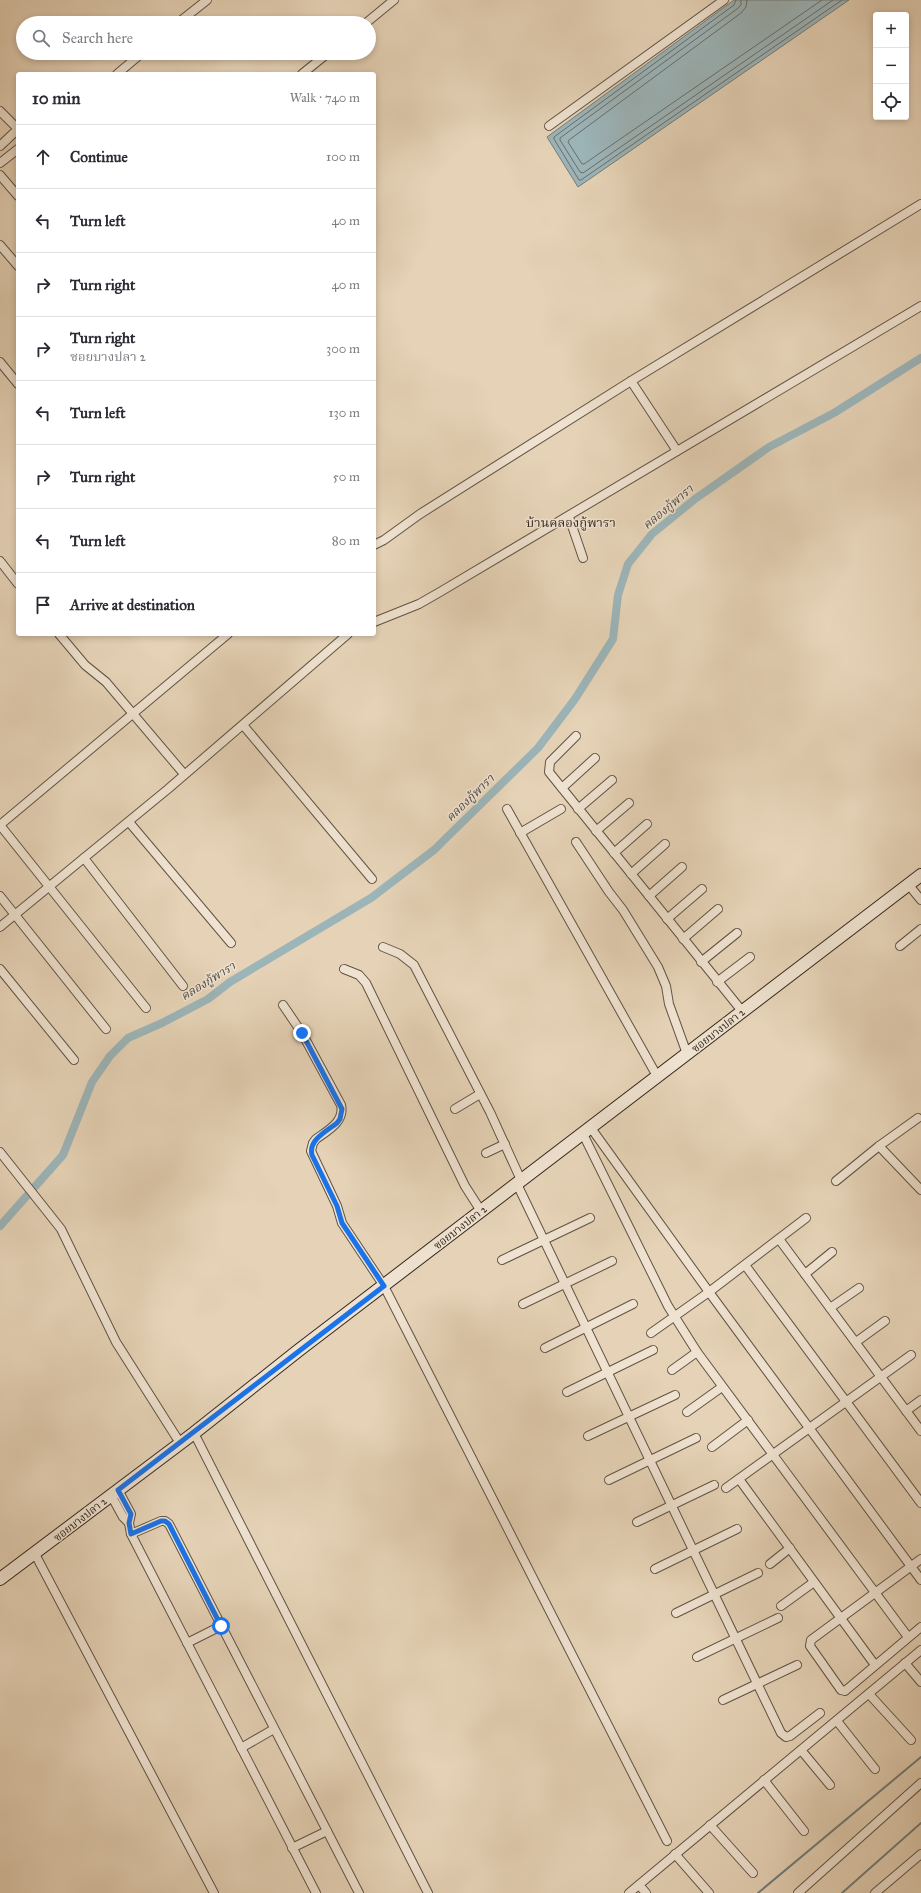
<!DOCTYPE html>
<html lang="en">
<head>
<meta charset="utf-8">
<style>
  body { margin:0; font-family:"IM FELL Great Primer","Noto Serif Thai",serif; background:#f7f7f7; color:#2b2b33 }
  .controls { position:absolute; right:12px; top:12px; display:grid; overflow:hidden; border-radius:4px; box-shadow:0 2px 6px #0003 }
  .controls button { width:36px; height:36px; display:grid; place-items:center; padding:0; border:0; border-bottom:1px solid #e1e1e2; background:#fff; color:#2b2b33; font:20px sans-serif }
  .stop { position:absolute; width:12px; height:12px; margin:-9px; border:3px solid #1a73e8; border-radius:50%; background:#fff }
  .stop.end { background:#1a73e8; border-color:#fff; box-shadow:0 1px 4px #0008 }
  .list { margin:0; padding:0; list-style:none }
  h2 { display:flex; justify-content:space-between; align-items:center; height:52px; margin:0; padding:0 16px; font-size:17px }
  h2 small { font-size:13px; font-weight:400; color:#7c7c81 }
  .list li { display:grid; grid-template-columns:26px 1fr auto; gap:12px; align-items:center; box-sizing:border-box; height:64px; padding:0 16px; border-top:1px solid #e1e1e2 }
  .list b { display:block; font-size:15px; white-space:nowrap }
  .list p { margin:0; font-size:13px; white-space:nowrap; color:#7c7c81 }
  .list em { font-size:13px; font-style:normal; color:#7c7c81 }
  .icon { flex:none; width:22px; height:22px; fill:none; stroke:currentColor; stroke-width:2; stroke-linecap:round; stroke-linejoin:round }
  .map { position:relative; flex:none; width:921px; height:1893px; overflow:hidden }
  .search { position:absolute; background:#fff; box-shadow:0 2px 6px #0003; left:16px; top:16px; width:360px; height:44px; display:flex; align-items:center; gap:10px; box-sizing:border-box; padding:0 14px; border-radius:22px; color:#7c7c81; font-size:15px }
  .panel { position:absolute; background:#fff; box-shadow:0 2px 6px #0003; left:16px; top:72px; width:360px; height:564px; border-radius:4px }
  .map>svg:first-child { display:block }
  .water { fill:#9cb5b9; stroke:#727d7b }
  .lines { fill:none; stroke-linecap:round; stroke-linejoin:round }
  .shore { stroke:#686e6c; stroke-width:1 }
  .stream { stroke:#727d7b; stroke-width:2 }
  .canal { stroke:#9cb5b9; stroke-width:8 }
  .street-casing { stroke:#605344; stroke-width:10 }
  .secondary-casing { stroke:#34281e; stroke-width:14 }
  .street { stroke:#efe2d0; stroke-width:8 }
  .secondary { stroke:#efe2d0; stroke-width:12 }
  .route { stroke:#1a73e8; stroke-width:5 }
  .labels { text-anchor:middle; stroke-width:3; stroke-linejoin:round; paint-order:stroke }
  .street-label { font-size:11px; fill:#34281e; stroke:#efe2d0 }
  .water-label { font-size:12px; font-style:italic; fill:#4e4b45; stroke:#efe2d0 }
  .quarter-label { font-size:13px; fill:#34281e; stroke:#efe2d0 }
</style>
</head>
<body>
<div class="map">
<svg width="921" height="1893" viewBox="0 0 921 1893">
  <rect width="100%" height="100%" fill="#e6d3b7"/>
  <filter id="stains"><feTurbulence type="fractalNoise" baseFrequency=".005" numOctaves="4"/><feColorMatrix values="0 0 0 0 .2 0 0 0 0 .09 0 0 0 0 .02 0 0 0 .5 -.17"/></filter>
  <radialGradient id="worn" r=".72"><stop offset=".6" stop-color="#630" stop-opacity="0"/><stop offset="1" stop-color="#630" stop-opacity=".3"/></radialGradient>
  <!-- water -->
  <polygon class="water" points="734,0 849,0 578,187 547,137"/>
  <g class="lines">
    <!-- shore -->
    <g class="shore">
      <polyline points="736,0 734,5 554,137 554,139 579,180 581,180 842,0"/>
      <polyline points="741,0 741,5 737,9 560,138 560,140 580,172 583,173 833,0"/>
      <polyline points="747,0 746,7 741,13 569,140 568,142 582,164 584,164 822,0"/>
    </g>
    <!-- stream -->
    <g class="stream">
      <polyline points="758,1893 921,1757"/>
      <polyline points="842,1893 921,1823"/>
    </g>
    <!-- canal -->
    <polyline class="canal" points="0,1226 63,1155 92,1082 110,1056 128,1038 162,1023 208,999 230,982 371,898 434,850 538,748 575,699 613,639 618,595 628,564 652,534 695,499 769,447 834,413 921,358"/>
    <defs>
      <g id="street">
        <polyline points="178,23 207,0"/>
        <polyline points="366,23 394,0"/>
        <polyline points="117,74 142,53"/>
        <polyline points="302,74 328,53"/>
        <polyline points="0,111 18,129 0,146"/>
        <polyline points="549,126 724,0"/>
        <polyline points="0,163 18,149"/>
        <polyline points="0,175 18,196"/>
        <polyline points="0,245 18,266"/>
        <polyline points="0,362 18,384"/>
        <polyline points="631,381 677,451"/>
        <polyline points="569,517 583,558"/>
        <polyline points="374,545 384,540 420,514 631,381 921,204"/>
        <polyline points="0,561 18,584"/>
        <polyline points="374,622 419,604 440,592 921,306"/>
        <polyline points="59,634 85,665 106,682 184,774"/>
        <polyline points="243,725 372,879"/>
        <polyline points="576,736 550,762 549,772 742,1011"/>
        <polyline points="562,788 595,758"/>
        <polyline points="507,809 657,1076"/>
        <polyline points="578,809 612,780"/>
        <polyline points="129,822 231,943"/>
        <polyline points="0,825 228,634"/>
        <polyline points="0,825 146,1008"/>
        <polyline points="596,831 629,803"/>
        <polyline points="520,833 561,809"/>
        <polyline points="576,842 609,892 623,910 658,967 666,986 669,1004 687,1054"/>
        <polyline points="614,853 647,824"/>
        <polyline points="84,858 183,986"/>
        <polyline points="631,874 665,844"/>
        <polyline points="908,884 921,900"/>
        <polyline points="0,896 106,1029"/>
        <polyline points="649,896 682,867"/>
        <polyline points="667,919 702,889"/>
        <polyline points="0,927 168,789 348,634"/>
        <polyline points="683,939 718,909"/>
        <polyline points="900,946 921,929"/>
        <polyline points="383,947 400,954 414,965 490,1112 521,1180"/>
        <polyline points="701,962 737,933"/>
        <polyline points="0,969 74,1060"/>
        <polyline points="344,969 359,975 366,983 465,1186 481,1211"/>
        <polyline points="717,982 750,957"/>
        <path d="M283,1005L302,1033L341,1105C345,1122 327,1131 316,1139L313,1143L311,1151L337,1206L342,1223L384,1286L667,1841"/>
        <polyline points="455,1109 480,1094"/>
        <polyline points="591,1128 709,1292 921,1580"/>
        <polyline points="583,1134 668,1306 697,1352 908,1637"/>
        <polyline points="879,1146 921,1190"/>
        <polyline points="0,1152 61,1229 116,1342 180,1443"/>
        <polyline points="486,1153 505,1144"/>
        <polyline points="836,1181 879,1146 918,1118"/>
        <polyline points="517,1184 781,1733 786,1737 790,1736 820,1713"/>
        <polyline points="779,1239 921,1431"/>
        <polyline points="502,1260 590,1218"/>
        <polyline points="745,1265 921,1503"/>
        <polyline points="805,1274 832,1252"/>
        <polyline points="523,1304 612,1261"/>
        <polyline points="830,1308 859,1288"/>
        <polyline points="651,1333 709,1292 806,1218"/>
        <polyline points="856,1342 885,1321"/>
        <polyline points="545,1348 633,1304"/>
        <polyline points="672,1370 697,1352"/>
        <polyline points="567,1392 653,1350"/>
        <polyline points="906,1411 921,1400"/>
        <polyline points="687,1412 722,1387"/>
        <polyline points="194,1433 428,1893"/>
        <polyline points="588,1436 675,1395"/>
        <polyline points="712,1447 748,1420"/>
        <polyline points="739,1479 875,1665"/>
        <polyline points="609,1480 696,1438"/>
        <polyline points="726,1488 911,1355"/>
        <polyline points="111,1495 123,1517 129,1523 131,1514 118,1490"/>
        <polyline points="637,1522 714,1485"/>
        <polyline points="129,1523 131,1534 316,1893"/>
        <polyline points="131,1534 161,1521 165,1521 169,1524 359,1893"/>
        <polyline points="35,1554 214,1893"/>
        <polyline points="921,1559 811,1640 810,1646 841,1690 845,1691 921,1627"/>
        <polyline points="770,1564 790,1548"/>
        <polyline points="655,1569 737,1529"/>
        <polyline points="781,1606 814,1582"/>
        <polyline points="676,1613 758,1573"/>
        <polyline points="187,1643 221,1626"/>
        <polyline points="697,1657 778,1618"/>
        <polyline points="905,1663 921,1682"/>
        <polyline points="869,1694 911,1740"/>
        <polyline points="723,1700 797,1665"/>
        <polyline points="837,1721 875,1769"/>
        <polyline points="241,1748 274,1729"/>
        <polyline points="801,1750 830,1785"/>
        <polyline points="764,1780 804,1831"/>
        <polyline points="710,1825 753,1873"/>
        <polyline points="292,1848 327,1831"/>
        <polyline points="675,1854 709,1893"/>
        <polyline points="639,1885 646,1893"/>
        <polyline points="629,1893 921,1650"/>
        <polyline points="798,1893 921,1783"/>
        <polyline points="875,1893 921,1854"/>
      </g>
      <polyline id="secondary" points="0,1579 194,1433 299,1350 921,875"/>
    </defs>
    <!-- street casing -->
    <use href="#street" class="street-casing"/>
    <!-- secondary casing -->
    <use href="#secondary" class="secondary-casing"/>
    <!-- street -->
    <use href="#street" class="street"/>
    <!-- secondary -->
    <use href="#secondary" class="secondary"/>
  </g>
  <g class="lines">
    <!-- route -->
    <path class="route" d="M221,1626L169,1524L165,1521H161L131,1534L129,1523L131,1514L118,1490L384,1286L342,1223L337,1206L312,1155C308,1140 327,1131 337,1123L340,1119L342,1109L302,1033"/>
  </g>
  <g class="labels">
    <!-- street labels -->
    <g class="street-label">
      <text transform="translate(718 1030) rotate(-38)" y="4">ซอยบางปลา 2</text>
      <text transform="translate(460 1227) rotate(-38)" y="4">ซอยบางปลา 2</text>
      <text transform="translate(80 1519) rotate(-38)" y="4">ซอยบางปลา 2</text>
    </g>
    <!-- water labels -->
    <g class="water-label">
      <text transform="translate(668 507) rotate(-40)" y="4">คลองกู้พารา</text>
      <text transform="translate(470 798) rotate(-44)" y="4">คลองกู้พารา</text>
      <text transform="translate(208 981) rotate(-32)" y="4">คลองกู้พารา</text>
    </g>
    <!-- quarter labels -->
    <g class="quarter-label">
      <text x="571" y="527">บ้านคลองกู้พารา</text>
    </g>
  </g>
  <rect width="100%" height="100%" filter="url(#stains)"/>
  <rect width="100%" height="100%" fill="url(#worn)"/>
</svg>
<div class="controls">
<button>+</button>
<button>−</button>
<button><svg class="icon" aria-label="locate" viewBox="0 0 24 24"><circle cx="12" cy="12" r="6"/><path d="M12 2v4M12 18v4M2 12h4M18 12h4"/></svg></button>
</div>
<div class="stop" style="left:221px;top:1626px"></div>
<div class="stop end" style="left:302px;top:1033px"></div>
<div class="search"><svg class="icon" aria-label="search" viewBox="0 0 24 24"><circle cx="10" cy="10" r="6"/><path d="M15 15l6 6"/></svg>Search here</div>
<section class="panel">
<h2>10 min<small>Walk · 740 m</small></h2>
<ul class="list">
<li><svg class="icon" aria-label="ahead" viewBox="0 0 24 24"><path d="M12 20V5M6 11l6-6 6 6"/></svg><div><b>Continue</b></div><em>100 m</em></li>
<li><svg class="icon" aria-label="left" viewBox="0 0 24 24"><path d="M17 20v-9H6M10 6l-5 5 5 5"/></svg><div><b>Turn left</b></div><em>40 m</em></li>
<li><svg class="icon" aria-label="right" viewBox="0 0 24 24"><path d="M7 20v-9h11M14 6l5 5-5 5"/></svg><div><b>Turn right</b></div><em>40 m</em></li>
<li><svg class="icon" aria-label="right" viewBox="0 0 24 24"><path d="M7 20v-9h11M14 6l5 5-5 5"/></svg><div><b>Turn right</b><p>ซอยบางปลา 2</p></div><em>300 m</em></li>
<li><svg class="icon" aria-label="left" viewBox="0 0 24 24"><path d="M17 20v-9H6M10 6l-5 5 5 5"/></svg><div><b>Turn left</b></div><em>130 m</em></li>
<li><svg class="icon" aria-label="right" viewBox="0 0 24 24"><path d="M7 20v-9h11M14 6l5 5-5 5"/></svg><div><b>Turn right</b></div><em>50 m</em></li>
<li><svg class="icon" aria-label="left" viewBox="0 0 24 24"><path d="M17 20v-9H6M10 6l-5 5 5 5"/></svg><div><b>Turn left</b></div><em>80 m</em></li>
<li><svg class="icon" aria-label="arrive" viewBox="0 0 24 24"><path d="M6 21V4h12l-3 4 3 4H6"/></svg><div><b>Arrive at destination</b></div></li>
</ul>
</section>
</div>
</body>
</html>
